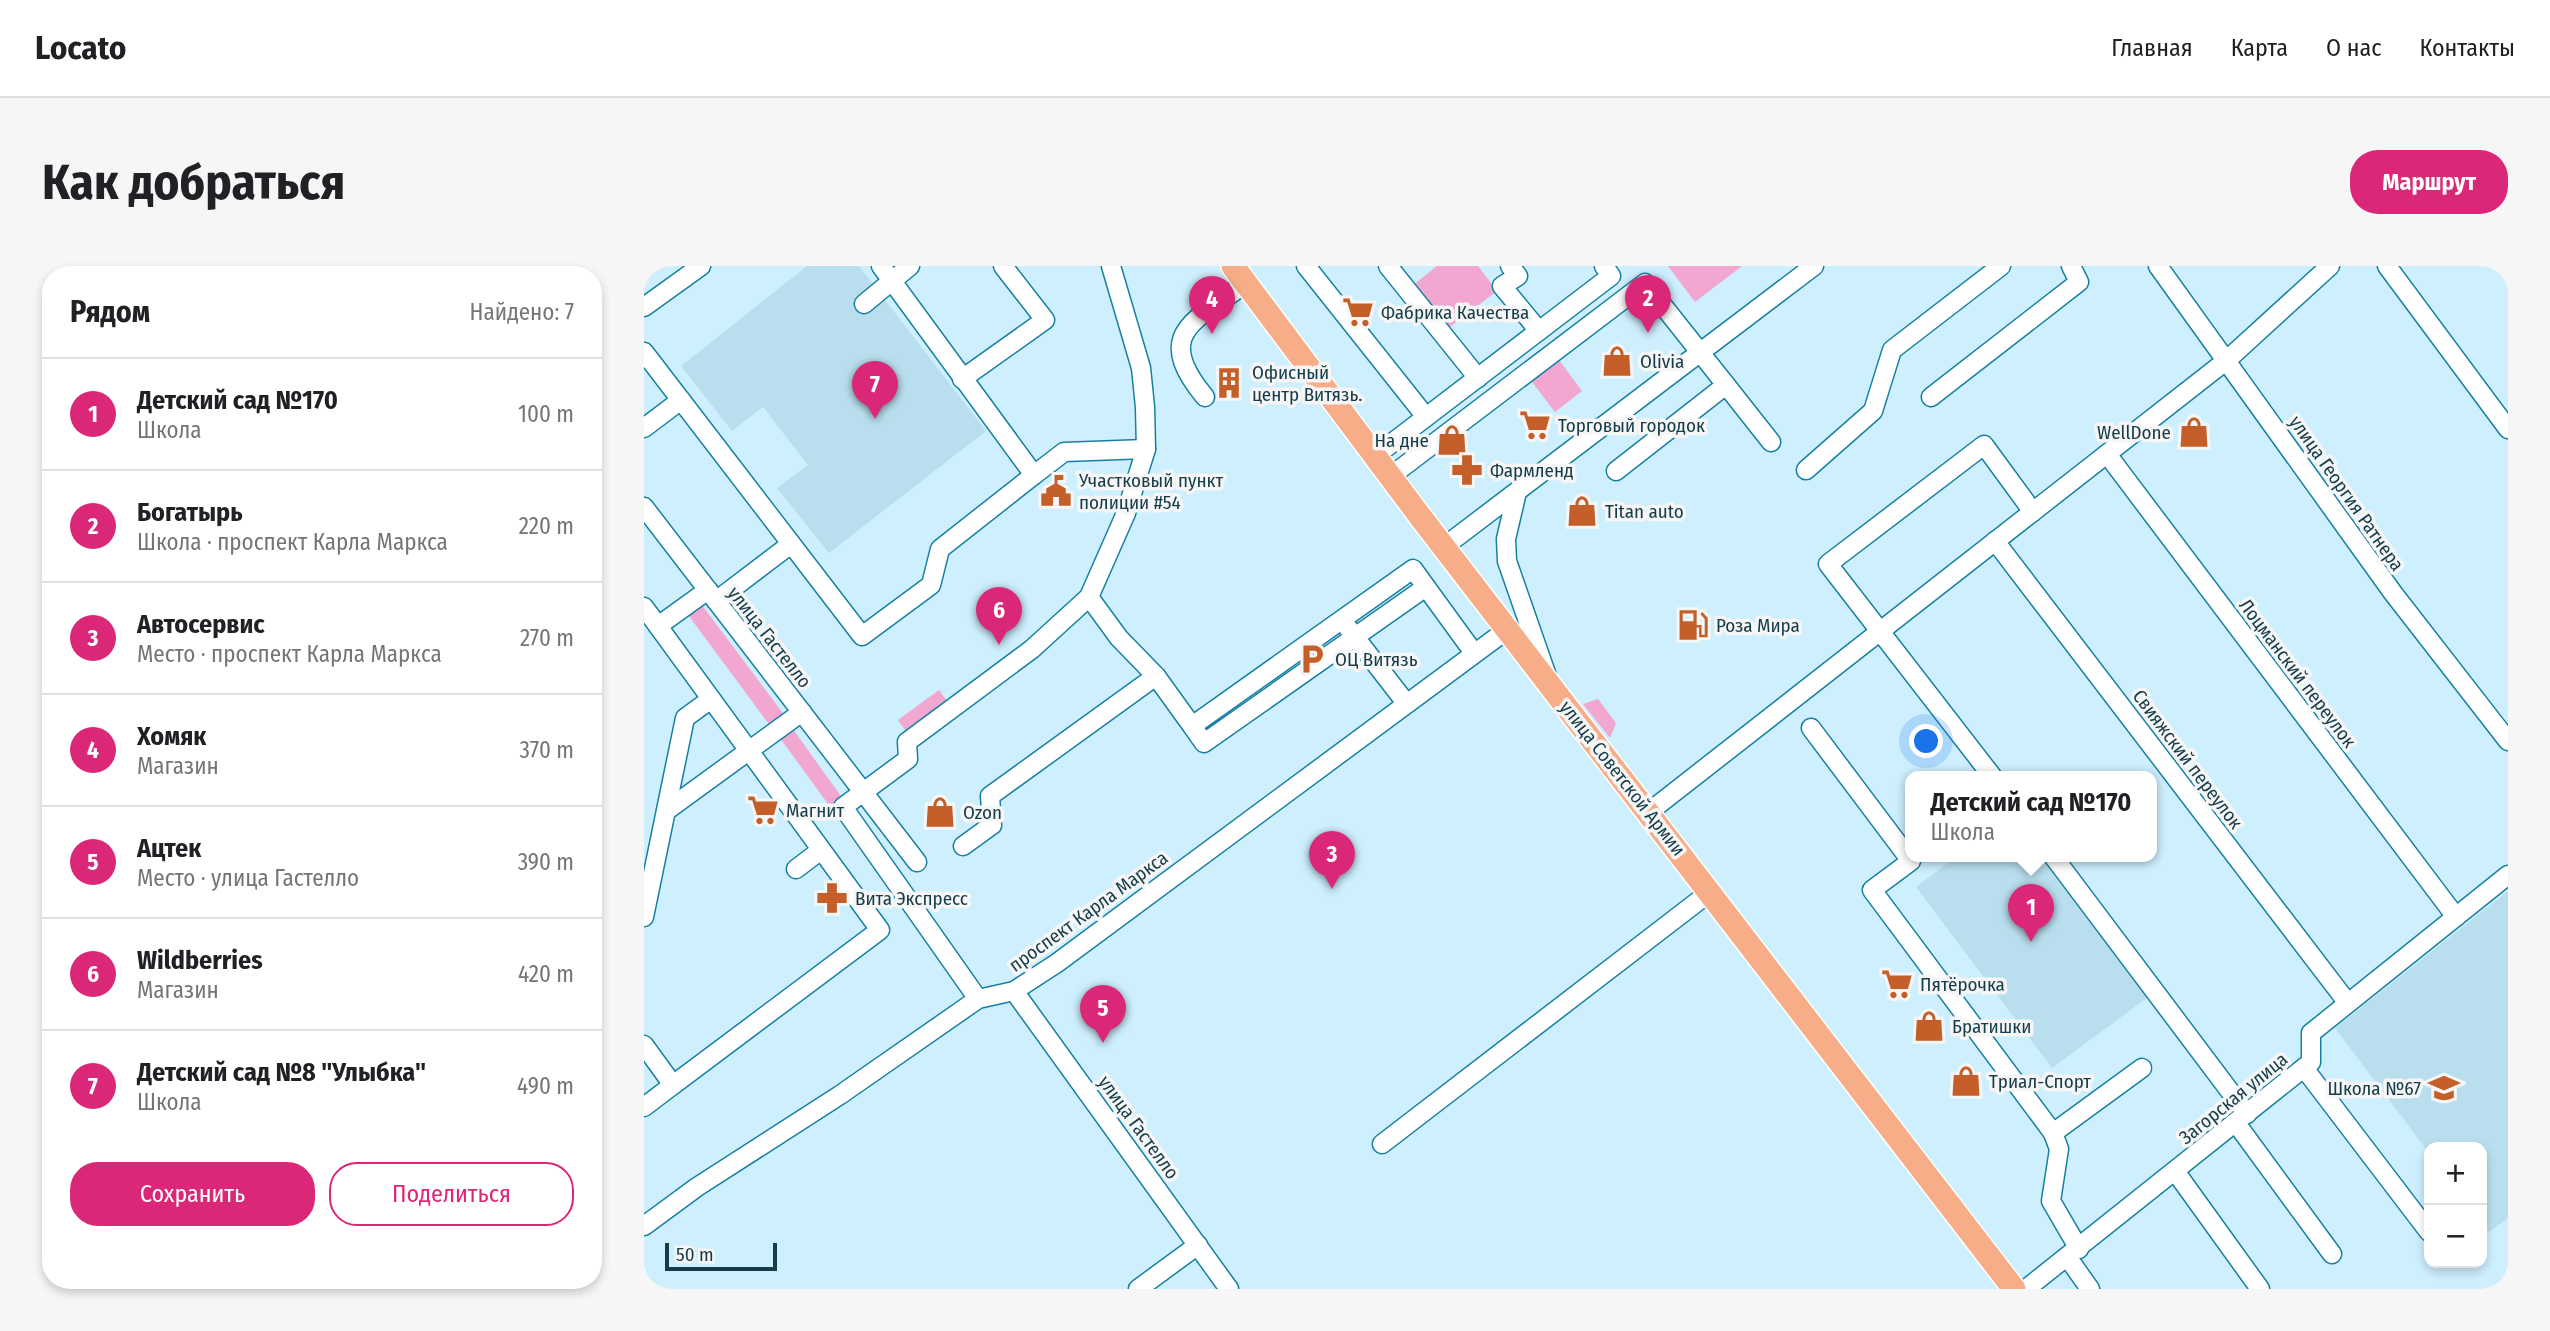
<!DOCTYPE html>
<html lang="ru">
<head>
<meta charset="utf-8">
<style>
  body { margin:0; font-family:"Fira Sans Condensed",sans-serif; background:#f6f6f6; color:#202124 }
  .controls { position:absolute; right:21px; bottom:21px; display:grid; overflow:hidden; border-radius:14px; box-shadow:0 4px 10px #0003 }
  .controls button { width:63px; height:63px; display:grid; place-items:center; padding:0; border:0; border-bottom:2px solid #e0e0e0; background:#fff; color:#202124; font:35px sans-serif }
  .scale { position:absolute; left:21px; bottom:18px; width:112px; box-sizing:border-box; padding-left:7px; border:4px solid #143c4a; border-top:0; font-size:19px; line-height:24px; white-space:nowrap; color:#143c4a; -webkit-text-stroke:5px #f6f6f6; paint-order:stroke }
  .you { position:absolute; left:1283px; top:476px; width:24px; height:24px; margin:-18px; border:5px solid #fff; border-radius:50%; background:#1a73e8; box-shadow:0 0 0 10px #1a73e833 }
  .badge { display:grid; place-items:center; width:46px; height:46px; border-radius:50%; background:#db2777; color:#fff; font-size:23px; font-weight:700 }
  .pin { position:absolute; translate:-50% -58px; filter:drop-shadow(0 2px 4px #0008) }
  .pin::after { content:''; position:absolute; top:37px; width:24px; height:21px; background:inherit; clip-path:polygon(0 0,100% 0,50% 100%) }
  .popup { position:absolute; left:1261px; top:505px; width:252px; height:91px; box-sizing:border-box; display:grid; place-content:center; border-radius:14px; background:#fff; filter:drop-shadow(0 2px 5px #0005); font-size:23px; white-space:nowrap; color:#757577 }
  .popup b { font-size:26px; color:#202124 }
  .popup::after { content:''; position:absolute; left:50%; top:100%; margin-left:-14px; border:14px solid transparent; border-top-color:#fff }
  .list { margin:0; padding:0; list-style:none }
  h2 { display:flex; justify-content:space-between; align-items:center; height:91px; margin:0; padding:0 28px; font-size:30px }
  h2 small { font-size:23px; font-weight:400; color:#757577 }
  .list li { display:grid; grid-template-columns:46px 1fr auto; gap:21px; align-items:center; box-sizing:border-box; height:112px; padding:0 28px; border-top:2px solid #e0e0e0 }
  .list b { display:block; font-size:26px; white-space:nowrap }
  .list p { margin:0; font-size:23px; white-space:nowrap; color:#757577 }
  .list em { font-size:23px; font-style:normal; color:#757577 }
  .actions { display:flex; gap:14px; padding:21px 28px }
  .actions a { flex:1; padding:16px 0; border:2px solid #db2777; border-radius:28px; text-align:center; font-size:24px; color:#db2777 }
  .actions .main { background:#db2777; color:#fff }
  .map { position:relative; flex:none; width:1864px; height:1023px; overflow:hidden; border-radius:28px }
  header { display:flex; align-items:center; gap:42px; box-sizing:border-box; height:98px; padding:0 35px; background:#fff; border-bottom:2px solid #e0e0e0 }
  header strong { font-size:33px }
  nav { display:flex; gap:38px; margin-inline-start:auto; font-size:24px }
  .intro { display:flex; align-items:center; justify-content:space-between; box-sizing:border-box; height:168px; padding:0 42px }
  h1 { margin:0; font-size:49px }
  .button { padding:18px 32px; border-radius:28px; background:#db2777; color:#fff; font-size:24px; font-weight:700 }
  main { display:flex; gap:42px; padding:0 42px }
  aside { flex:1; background:#fff; border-radius:28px; box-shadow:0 4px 10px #0003 }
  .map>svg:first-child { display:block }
  .built { fill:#b9dfee }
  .green { fill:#f2a7d0 }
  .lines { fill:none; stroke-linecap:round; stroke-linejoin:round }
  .minor-casing { stroke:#1780a2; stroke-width:21 }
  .major-casing { stroke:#fff; stroke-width:26 }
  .minor { stroke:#fff; stroke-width:18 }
  .major { stroke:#f7ae88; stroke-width:23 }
  .labels { text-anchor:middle; stroke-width:7; stroke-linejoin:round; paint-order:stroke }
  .poi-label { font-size:19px; fill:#143c4a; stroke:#f6f6f6; text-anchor:start }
  .street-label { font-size:19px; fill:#143c4a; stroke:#f6f6f6 }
</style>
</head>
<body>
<header>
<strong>Locato</strong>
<nav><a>Главная</a><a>Карта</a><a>О нас</a><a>Контакты</a></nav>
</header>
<div class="intro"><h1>Как добраться</h1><a class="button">Маршрут</a></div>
<main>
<aside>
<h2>Рядом<small>Найдено: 7</small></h2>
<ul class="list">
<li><span class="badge">1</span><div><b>Детский сад №170</b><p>Школа</p></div><em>100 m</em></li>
<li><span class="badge">2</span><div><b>Богатырь</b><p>Школа · проспект Карла Маркса</p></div><em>220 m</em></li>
<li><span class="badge">3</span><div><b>Автосервис</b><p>Место · проспект Карла Маркса</p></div><em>270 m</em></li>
<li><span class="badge">4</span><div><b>Хомяк</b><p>Магазин</p></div><em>370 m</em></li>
<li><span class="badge">5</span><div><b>Ацтек</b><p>Место · улица Гастелло</p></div><em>390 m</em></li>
<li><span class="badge">6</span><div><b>Wildberries</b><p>Магазин</p></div><em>420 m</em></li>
<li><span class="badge">7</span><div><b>Детский сад №8 &quot;Улыбка&quot;</b><p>Школа</p></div><em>490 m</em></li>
</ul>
<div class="actions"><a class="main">Сохранить</a><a>Поделиться</a></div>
</aside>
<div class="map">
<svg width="1864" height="1023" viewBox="0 0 1864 1023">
  <rect width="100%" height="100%" fill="#ceeffe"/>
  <!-- built -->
  <g class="built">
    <polygon points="163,0 215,0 342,165 185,287 133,222 164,199 119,141 88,165 37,100"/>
    <polygon points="1313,590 1397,590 1503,732 1408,802 1272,621"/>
    <polygon points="1864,625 1864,952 1845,966 1838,957 1838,881 1785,881 1785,887 1691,762"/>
  </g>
  <!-- green -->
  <g class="green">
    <polygon points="793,0 834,0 853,25 802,64 768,20"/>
    <polygon points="1024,0 1098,0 1051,36"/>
    <polygon points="913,91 938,125 911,146 885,112"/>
    <polygon points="55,335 144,454 130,465 42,346"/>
    <polygon points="295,424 305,438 264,468 254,454"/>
    <polygon points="954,433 972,457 966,472 939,438"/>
    <polygon points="146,459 199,533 187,542 133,468"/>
  </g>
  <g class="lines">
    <defs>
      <g id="minor">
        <polyline points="237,0 390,209 420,186 502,183"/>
        <polyline points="662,0 782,151"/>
        <polyline points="744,0 834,112"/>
        <polyline points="866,0 874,10 858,20 895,65"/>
        <polyline points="1514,0 1749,327 1864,475"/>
        <polyline points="1743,0 1864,163"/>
        <polyline points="220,38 266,0"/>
        <polyline points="0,41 57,0"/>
        <polyline points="0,86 218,370 287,319 296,283 390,209"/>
        <polyline points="318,113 401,54 359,0"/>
        <polyline points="1082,119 1127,176"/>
        <path d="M561,131C508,67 551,55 602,17"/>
        <polyline points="1287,131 1435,16 1427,0"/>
        <polyline points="0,162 37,134"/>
        <polyline points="1463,188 1812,651"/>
        <polyline points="731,190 967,10 960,0"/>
        <polyline points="1162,204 1229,145 1248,84 1357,0"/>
        <polyline points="747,210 1001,17 1082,119 972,205"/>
        <polyline points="873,226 862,273 863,295 903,410"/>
        <polyline points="0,241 273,596"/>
        <polyline points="1351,275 1703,736"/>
        <polyline points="801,280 1170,0"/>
        <polyline points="782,321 830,387"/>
        <polyline points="445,331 475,372 512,410 548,460 769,303 782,321 560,477 548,460"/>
        <polyline points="72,335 147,278"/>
        <polyline points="0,341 236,664 29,819 0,779"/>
        <polyline points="14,360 64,324"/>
        <polyline points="704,362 762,437"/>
        <polyline points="1167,462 1267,595 1228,624 1409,867"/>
        <polyline points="1348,510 1184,298 1340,179 1389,246"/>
        <polyline points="22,545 158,446"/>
        <polyline points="1005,546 1583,94 1686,0"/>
        <polyline points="319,580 348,559 346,530 512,410"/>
        <polyline points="1409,590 1603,848"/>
        <polyline points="152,603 177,584"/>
        <polyline points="0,651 41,452 67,433"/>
        <polyline points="370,725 585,1023"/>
        <polyline points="334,733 199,541 264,493 263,476 388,383 445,331 482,247 502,183 501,141 497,102 467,0"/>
        <polyline points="1660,802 1785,966"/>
        <polyline points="0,841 29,819"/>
        <polyline points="1592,857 1688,988"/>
        <polyline points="738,878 1066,626"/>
        <polyline points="1531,905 1616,1023"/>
        <polyline points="0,960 53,921 196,829 334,733 370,725 413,697 864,363"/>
        <polyline points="1435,983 1407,935 1415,883 1409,867 1498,802"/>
        <polyline points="1424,992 1446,1023"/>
        <polyline points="494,1023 554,979"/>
        <polyline points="1382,1023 1667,796 1667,767 1864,609"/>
      </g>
      <polyline id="major" points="589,0 775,249 1370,1023"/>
    </defs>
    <!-- minor casing -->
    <use href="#minor" class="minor-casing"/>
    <!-- major casing -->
    <use href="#major" class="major-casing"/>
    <!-- minor -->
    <use href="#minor" class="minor"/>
    <!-- major -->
    <use href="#major" class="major"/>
  </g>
  <!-- icons -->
  <defs>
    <symbol id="supermarket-bare" viewBox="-9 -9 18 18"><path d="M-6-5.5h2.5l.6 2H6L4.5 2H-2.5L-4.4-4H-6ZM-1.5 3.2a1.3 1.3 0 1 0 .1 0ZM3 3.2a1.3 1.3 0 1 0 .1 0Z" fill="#c45f2a" stroke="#f6f6f6" stroke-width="2.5" paint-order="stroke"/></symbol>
    <symbol id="shop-bare" viewBox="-9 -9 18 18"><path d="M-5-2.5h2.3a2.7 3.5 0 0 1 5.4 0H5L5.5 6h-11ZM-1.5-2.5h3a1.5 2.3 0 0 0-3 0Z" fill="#c45f2a" stroke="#f6f6f6" stroke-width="2.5" paint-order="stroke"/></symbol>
    <symbol id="building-bare" viewBox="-9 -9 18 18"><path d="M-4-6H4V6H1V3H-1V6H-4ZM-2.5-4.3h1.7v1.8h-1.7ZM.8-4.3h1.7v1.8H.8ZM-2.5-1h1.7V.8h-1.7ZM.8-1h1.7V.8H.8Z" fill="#c45f2a" stroke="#f6f6f6" stroke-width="2.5" paint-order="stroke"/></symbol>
    <symbol id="pharmacy-bare" viewBox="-9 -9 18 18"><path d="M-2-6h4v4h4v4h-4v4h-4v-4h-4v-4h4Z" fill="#c45f2a" stroke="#f6f6f6" stroke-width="2.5" paint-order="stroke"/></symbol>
    <symbol id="civic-bare" viewBox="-9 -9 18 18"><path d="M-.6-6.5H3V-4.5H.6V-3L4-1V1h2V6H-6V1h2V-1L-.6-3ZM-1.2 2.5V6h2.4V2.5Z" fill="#c45f2a" stroke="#f6f6f6" stroke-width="2.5" paint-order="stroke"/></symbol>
    <symbol id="fuel-bare" viewBox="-9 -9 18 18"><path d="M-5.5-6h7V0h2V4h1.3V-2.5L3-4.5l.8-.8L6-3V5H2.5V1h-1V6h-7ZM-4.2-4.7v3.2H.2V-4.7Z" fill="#c45f2a" stroke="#f6f6f6" stroke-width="2.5" paint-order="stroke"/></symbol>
    <symbol id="parking-bare" viewBox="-9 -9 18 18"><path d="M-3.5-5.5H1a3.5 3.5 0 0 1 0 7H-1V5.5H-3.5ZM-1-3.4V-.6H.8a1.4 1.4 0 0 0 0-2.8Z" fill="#c45f2a" stroke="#f6f6f6" stroke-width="2.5" paint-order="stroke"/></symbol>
    <symbol id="school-bare" viewBox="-9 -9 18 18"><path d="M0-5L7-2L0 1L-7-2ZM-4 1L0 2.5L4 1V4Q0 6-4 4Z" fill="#c45f2a" stroke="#f6f6f6" stroke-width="2.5" paint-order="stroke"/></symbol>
  </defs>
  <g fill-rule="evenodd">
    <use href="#supermarket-bare" x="692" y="24" width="44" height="44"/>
    <use href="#shop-bare" x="951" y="73" width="44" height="44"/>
    <use href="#building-bare" x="563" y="95" width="44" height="44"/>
    <use href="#supermarket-bare" x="869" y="137" width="44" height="44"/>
    <use href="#shop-bare" x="1528" y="144" width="44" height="44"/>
    <use href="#shop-bare" x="786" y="152" width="44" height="44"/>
    <use href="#pharmacy-bare" x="801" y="182" width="44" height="44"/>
    <use href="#civic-bare" x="390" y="203" width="44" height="44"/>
    <use href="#shop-bare" x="916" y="223" width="44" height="44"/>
    <use href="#fuel-bare" x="1027" y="337" width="44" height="44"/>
    <use href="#parking-bare" x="646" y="371" width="44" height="44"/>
    <use href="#supermarket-bare" x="97" y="522" width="44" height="44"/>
    <use href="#shop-bare" x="274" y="524" width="44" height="44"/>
    <use href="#pharmacy-bare" x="166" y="610" width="44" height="44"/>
    <use href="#supermarket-bare" x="1231" y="696" width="44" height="44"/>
    <use href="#shop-bare" x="1263" y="738" width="44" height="44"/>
    <use href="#shop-bare" x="1300" y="793" width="44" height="44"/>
    <use href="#school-bare" x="1778" y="800" width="44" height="44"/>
  </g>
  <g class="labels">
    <!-- poi labels -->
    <g class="poi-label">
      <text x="737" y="53">Фабрика Качества</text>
      <text x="996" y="102">Olivia</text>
      <text x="608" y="113">Офисный<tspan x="608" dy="22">центр Витязь.</tspan></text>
      <text x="914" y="166">Торговый городок</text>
      <text x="1527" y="173" text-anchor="end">WellDone</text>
      <text x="785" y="181" text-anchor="end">На дне</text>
      <text x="846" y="211">Фармленд</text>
      <text x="435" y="221">Участковый пункт<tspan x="435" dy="22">полиции #54</tspan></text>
      <text x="961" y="252">Titan auto</text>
      <text x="1072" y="366">Роза Мира</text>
      <text x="691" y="400">ОЦ Витязь</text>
      <text x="142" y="551">Магнит</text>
      <text x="319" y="553">Ozon</text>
      <text x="211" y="639">Вита Экспресс</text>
      <text x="1276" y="725">Пятёрочка</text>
      <text x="1308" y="767">Братишки</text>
      <text x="1345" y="822">Триал-Спорт</text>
      <text x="1777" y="829" text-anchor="end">Школа №67</text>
    </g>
    <!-- street labels -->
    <g class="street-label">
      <text transform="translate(1703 227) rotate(55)" y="7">улица Георгия Ратнера</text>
      <text transform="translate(126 371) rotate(52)" y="7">улица Гастелло</text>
      <text transform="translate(1654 407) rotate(53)" y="7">Лоцманский переулок</text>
      <text transform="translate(1544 493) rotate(53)" y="7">Свияжский переулок</text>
      <text transform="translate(979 512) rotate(52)" y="7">улица Советской Армии</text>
      <text transform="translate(444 645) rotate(-36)" y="7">проспект Карла Маркса</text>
      <text transform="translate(1589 832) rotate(-39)" y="7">Загорская улица</text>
      <text transform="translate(495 861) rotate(54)" y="7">улица Гастелло</text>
    </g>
  </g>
</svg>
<div class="controls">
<button>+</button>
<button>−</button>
</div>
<div class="scale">50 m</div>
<div class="you"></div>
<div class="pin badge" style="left:1387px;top:676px">1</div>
<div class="popup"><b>Детский сад №170</b>Школа</div>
<div class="pin badge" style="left:1004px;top:67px">2</div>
<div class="pin badge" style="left:688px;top:623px">3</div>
<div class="pin badge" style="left:568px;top:68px">4</div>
<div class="pin badge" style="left:459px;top:777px">5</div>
<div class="pin badge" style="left:355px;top:379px">6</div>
<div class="pin badge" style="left:231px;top:153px">7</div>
</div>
</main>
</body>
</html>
